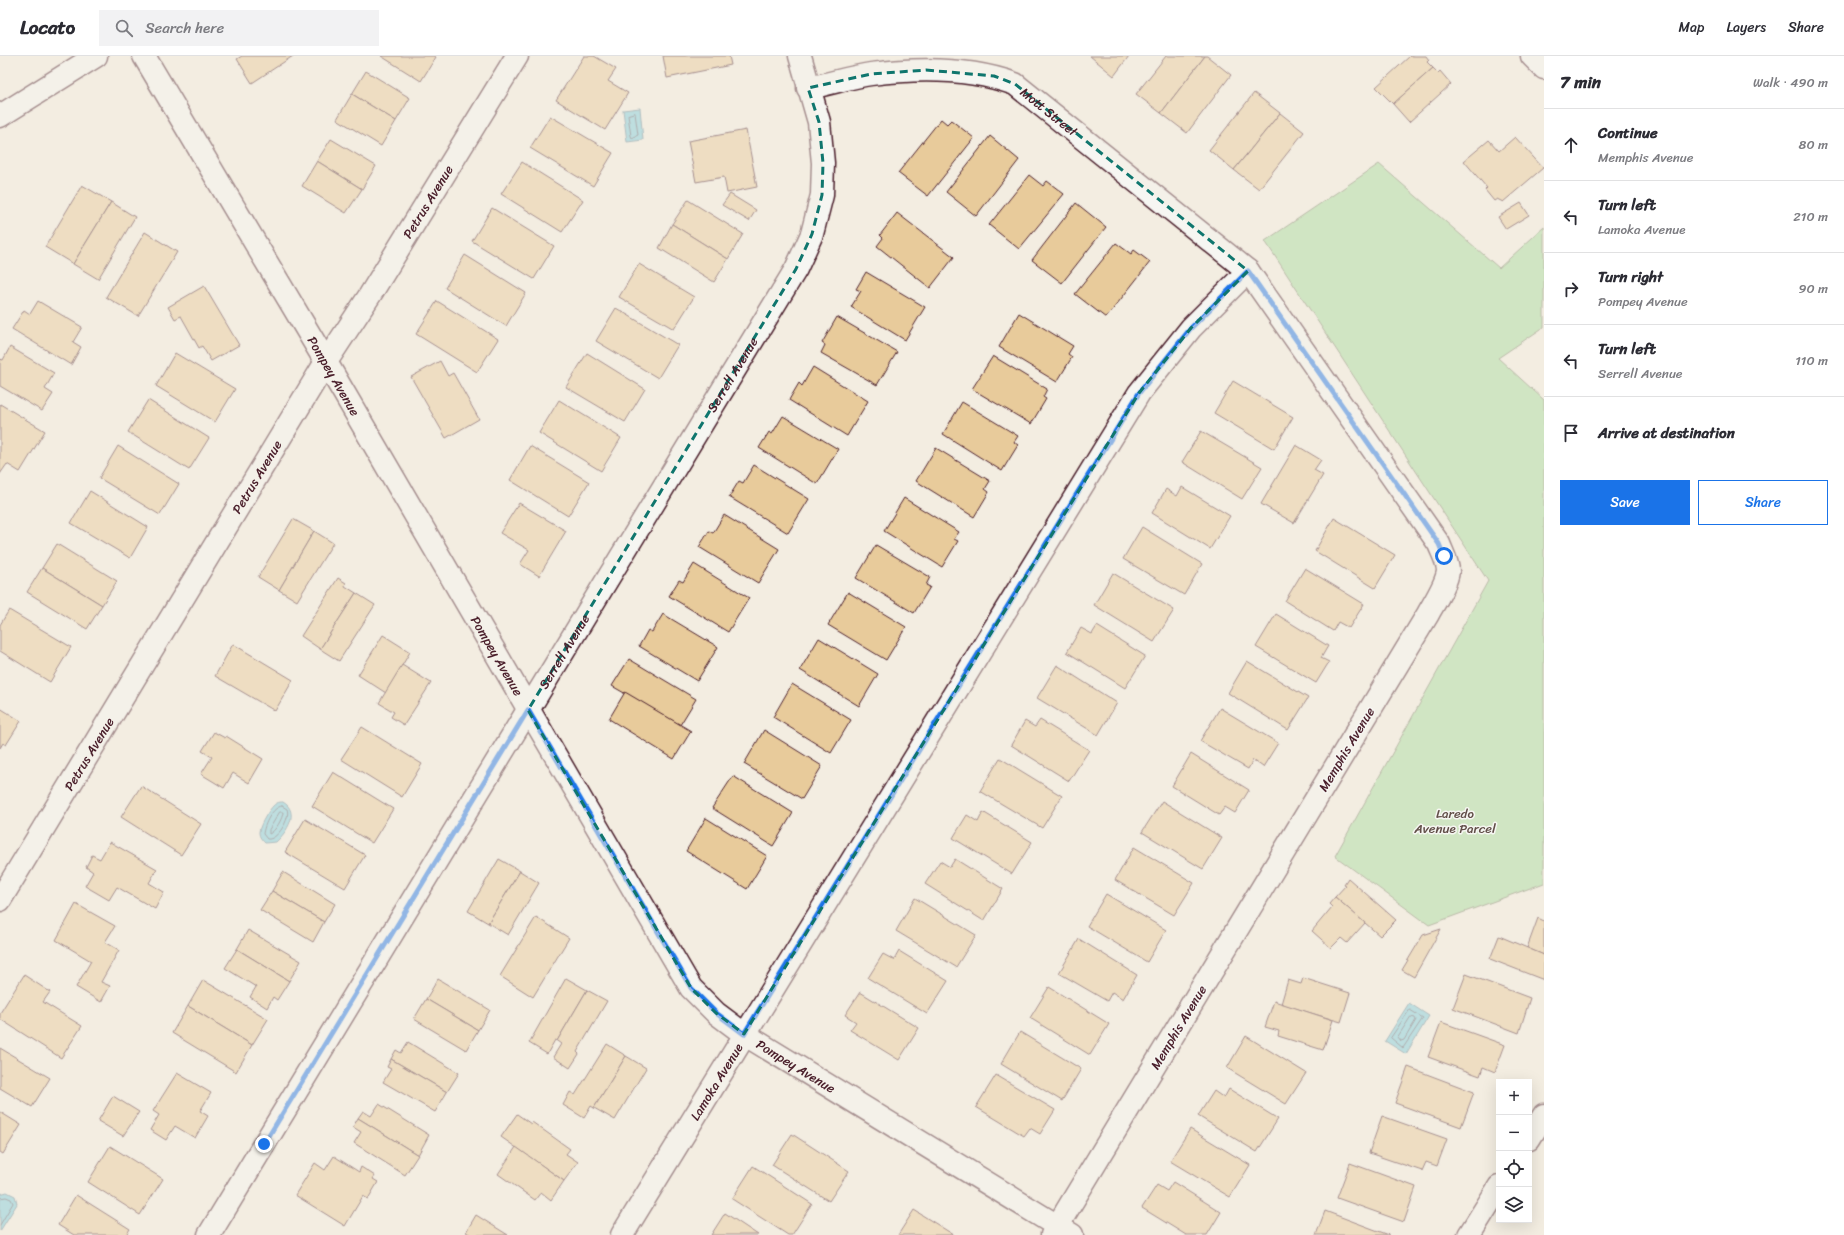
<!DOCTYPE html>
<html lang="en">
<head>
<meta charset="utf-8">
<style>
  body { margin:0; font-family:Sriracha,sans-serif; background:#f2f2f3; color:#2b2b33 }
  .controls { position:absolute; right:12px; bottom:12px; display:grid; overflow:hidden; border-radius:0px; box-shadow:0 4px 16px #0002 }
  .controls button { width:36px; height:36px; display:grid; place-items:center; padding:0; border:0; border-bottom:1px solid #e1e1e2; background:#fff; color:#2b2b33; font:20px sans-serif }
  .stop { position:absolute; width:12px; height:12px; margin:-9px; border:3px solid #1a73e8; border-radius:50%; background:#fff }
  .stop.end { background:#1a73e8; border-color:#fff; box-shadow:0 1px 4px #0008 }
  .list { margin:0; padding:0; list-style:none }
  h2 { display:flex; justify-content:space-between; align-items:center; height:52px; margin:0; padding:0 16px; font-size:17px }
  h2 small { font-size:13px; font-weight:400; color:#7c7c81 }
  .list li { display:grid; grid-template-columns:26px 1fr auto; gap:12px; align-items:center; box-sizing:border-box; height:72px; padding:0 16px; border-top:1px solid #e1e1e2 }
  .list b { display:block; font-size:15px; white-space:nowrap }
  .list p { margin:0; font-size:13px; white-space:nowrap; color:#7c7c81 }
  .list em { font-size:13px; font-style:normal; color:#7c7c81 }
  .actions { display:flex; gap:8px; padding:12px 16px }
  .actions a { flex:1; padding:9px 0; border:1px solid #1a73e8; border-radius:0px; text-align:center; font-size:14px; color:#1a73e8 }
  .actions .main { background:#1a73e8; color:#fff }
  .icon { flex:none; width:22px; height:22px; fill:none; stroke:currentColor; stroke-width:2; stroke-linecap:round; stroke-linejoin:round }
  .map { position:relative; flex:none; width:1544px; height:1179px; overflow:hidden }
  header { display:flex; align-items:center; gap:24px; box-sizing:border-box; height:56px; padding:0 20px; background:#fff; border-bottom:1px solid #e1e1e2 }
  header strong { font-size:19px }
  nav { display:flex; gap:22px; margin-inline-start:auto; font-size:14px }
  .search { width:280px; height:36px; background:#f2f2f3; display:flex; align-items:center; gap:10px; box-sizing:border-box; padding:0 14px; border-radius:0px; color:#7c7c81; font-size:15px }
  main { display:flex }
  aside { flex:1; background:#fff }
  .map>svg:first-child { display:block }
  .green { fill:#a7dc9e; stroke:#787e64 }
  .water { fill:#7eccdc; stroke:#698795 }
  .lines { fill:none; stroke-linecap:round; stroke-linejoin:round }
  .shore { stroke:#5f6472; stroke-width:1 }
  .building { fill:#e8cb9b; stroke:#4a1f2b }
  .street-casing { stroke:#4a1f2b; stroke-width:25 }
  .secondary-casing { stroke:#4a1f2b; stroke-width:25 }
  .street { stroke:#f6f6f2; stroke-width:22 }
  .secondary { stroke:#f6f6f2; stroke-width:22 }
  .route { stroke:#1a73e8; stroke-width:5 }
  .marked { fill:none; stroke:#0f766e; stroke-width:3; stroke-dasharray:8 5; stroke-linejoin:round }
  .labels { text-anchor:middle; stroke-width:3; stroke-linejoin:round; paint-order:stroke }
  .street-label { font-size:13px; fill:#4a1f2b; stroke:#f6f6f2 }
  .park-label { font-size:13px; fill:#614e48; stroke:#f6f6f2 }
</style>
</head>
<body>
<header>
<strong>Locato</strong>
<div class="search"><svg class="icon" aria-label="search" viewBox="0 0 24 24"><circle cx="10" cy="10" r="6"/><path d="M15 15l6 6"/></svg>Search here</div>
<nav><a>Map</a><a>Layers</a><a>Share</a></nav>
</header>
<main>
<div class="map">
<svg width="1544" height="1179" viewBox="0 0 1544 1179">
  <rect width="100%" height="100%" fill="#f3ede1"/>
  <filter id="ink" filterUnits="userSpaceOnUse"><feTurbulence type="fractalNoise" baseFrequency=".025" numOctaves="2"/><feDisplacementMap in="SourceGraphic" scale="8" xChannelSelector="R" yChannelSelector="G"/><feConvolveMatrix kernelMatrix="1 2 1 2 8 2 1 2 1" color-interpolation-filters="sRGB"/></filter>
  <g filter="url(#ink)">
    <!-- green -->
    <polygon class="green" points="1379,108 1499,212 1544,171 1544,271 1498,302 1544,344 1544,827 1429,869 1335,800 1488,525 1265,185"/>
    <!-- water -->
    <g class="water">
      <polygon points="640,52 643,84 627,86 623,54"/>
      <path d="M283,746C300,756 287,776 276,786L265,787C262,784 259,781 259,776C259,770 271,749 277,747C279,746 281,746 283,746Z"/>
      <polygon points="1409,947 1429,960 1406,998 1385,985"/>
      <polygon points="7,1136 15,1140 17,1148 0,1175 0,1138"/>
    </g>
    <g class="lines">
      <!-- shore -->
      <g class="shore">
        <polygon points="635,57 638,79 632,82 631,80 628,59"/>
        <path d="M282,750L287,753C291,762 277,785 267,783L263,778C264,769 272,751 282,750Z"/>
        <path d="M280,756H283C283,762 275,776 269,778V774Z"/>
        <polygon points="1410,954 1423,962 1403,992 1391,982"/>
        <polygon points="1411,961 1415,962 1416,964 1404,984 1401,985 1398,981"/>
        <polyline points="0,1142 6,1141 11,1143 13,1147 0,1169"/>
      </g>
    </g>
    <!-- building -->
    <g class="building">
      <polygon points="242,0 293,0 252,27 237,3"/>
      <polygon points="381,0 434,0 436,1 421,25"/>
      <polygon points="584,0 594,0 616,13 608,25 628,37 605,74 556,44"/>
      <polygon points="663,0 729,0 731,9 667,22"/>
      <polygon points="1090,0 1129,0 1114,20"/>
      <polygon points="1166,0 1205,0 1161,57 1136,38"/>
      <polygon points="1205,0 1207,0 1231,19 1187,77 1161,57"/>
      <polygon points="1410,0 1426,0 1429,4 1427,6 1433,12 1393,48 1376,31"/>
      <polygon points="1433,12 1438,17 1440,15 1451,28 1409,66 1393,48"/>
      <polygon points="366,15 410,42 396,65 352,38"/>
      <polygon points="1254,37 1280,57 1234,114 1209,94"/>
      <polygon points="352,38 396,65 381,90 337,63"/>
      <polygon points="1280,57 1304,76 1259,133 1234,114"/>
      <polygon points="550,60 613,97 593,130 530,92"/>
      <polygon points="941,63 947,68 951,64 974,82 928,140 898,117"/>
      <polygon points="746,74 757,131 727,137 724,121 696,126 688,85"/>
      <polygon points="990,80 1019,104 976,160 946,136"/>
      <polygon points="1515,81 1543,112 1503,146 1497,143 1494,145 1485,134 1487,132 1464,105 1489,84 1499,95"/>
      <polygon points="331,83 376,110 362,133 317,105"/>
      <polygon points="317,105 362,133 346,157 302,130"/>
      <polygon points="522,106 583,144 562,176 501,138"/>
      <polygon points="1029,119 1043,130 1047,125 1064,138 1019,193 989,169"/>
      <polygon points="82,129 111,146 73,208 45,191"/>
      <polygon points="730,138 756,154 749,165 722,149"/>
      <polygon points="688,144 743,178 728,203 672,168"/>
      <polygon points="111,146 135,161 98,223 73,208"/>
      <polygon points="1076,147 1106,171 1062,227 1032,204"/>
      <polygon points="1521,147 1529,159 1506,173 1498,161"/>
      <polygon points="492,152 554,190 534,223 472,185"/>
      <polygon points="897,157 954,201 930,232 877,190 883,182 880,179"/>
      <polygon points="672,168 728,203 714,226 659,192"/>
      <polygon points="145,176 177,196 138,260 106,241"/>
      <polygon points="1116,187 1131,198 1134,194 1150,206 1106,262 1075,238"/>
      <polygon points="465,199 526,237 506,270 445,232"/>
      <polygon points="639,208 694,241 674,273 619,241"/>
      <polygon points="866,216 925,251 905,284 851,251 861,235 856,233"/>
      <polygon points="204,230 239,289 211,305 202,290 199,292 181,260 175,263 168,251"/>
      <polygon points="38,245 82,271 73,286 81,291 71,309 12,273 24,254 30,258"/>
      <polygon points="437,245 498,283 477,316 416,278"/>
      <polygon points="616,252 678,289 658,322 596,285"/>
      <polygon points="1019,257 1073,290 1068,298 1072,301 1057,326 999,291"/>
      <polygon points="837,261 897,296 877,329 821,297 825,289 822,287"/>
      <polygon points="10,291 54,317 45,333 53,338 42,355 0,330 0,303 3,304"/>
      <polygon points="175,297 235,333 215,366 156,330"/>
      <polygon points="587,297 645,333 625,366 566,331"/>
      <polygon points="993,300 1047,333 1043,341 1046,343 1031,368 972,333"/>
      <polygon points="440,305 448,320 453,317 479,363 446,382 411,321"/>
      <polygon points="813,311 868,345 847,380 789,344 799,327 802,330"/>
      <polygon points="1233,325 1293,361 1274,393 1214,357"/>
      <polygon points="148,344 209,382 189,414 128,376"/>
      <polygon points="559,344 621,382 601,415 539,377"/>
      <polygon points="962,346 1018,380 1014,386 1018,389 1002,415 943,378"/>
      <polygon points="0,348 45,375 20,416 7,408 0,418"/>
      <polygon points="783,360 838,393 817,428 759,392 769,376 772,378"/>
      <polygon points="1201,375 1262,411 1242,443 1182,406"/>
      <polygon points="1296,389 1321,404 1314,414 1323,419 1294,467 1261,448"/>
      <polygon points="118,390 179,428 160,459 99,422"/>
      <polygon points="530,390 589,426 568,460 510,424"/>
      <polygon points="936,392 990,425 985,433 989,436 974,461 916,425"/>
      <polygon points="754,409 809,443 788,477 729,441 739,425 743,427"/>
      <polygon points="1182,431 1230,460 1210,493 1152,457 1166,433 1177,440"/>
      <polygon points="90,435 148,471 130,502 71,467"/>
      <polygon points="904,442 959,476 954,483 958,485 942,511 884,475"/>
      <polygon points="519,447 566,475 539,520 520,508 529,494 500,477"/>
      <polygon points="724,459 779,493 758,527 699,491 709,475 713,477"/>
      <polygon points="1334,462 1395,499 1375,532 1315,495"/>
      <polygon points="293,463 314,475 279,534 258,521"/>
      <polygon points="1142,471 1202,508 1184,539 1123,503"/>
      <polygon points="314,475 333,487 297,545 279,534"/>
      <polygon points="57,488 117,525 102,549 42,512"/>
      <polygon points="876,489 930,521 926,529 930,531 914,557 856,522"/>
      <polygon points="694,508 749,542 728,576 669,540 679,524 683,526"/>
      <polygon points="42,512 102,549 87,573 27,536"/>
      <polygon points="1305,512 1364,548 1349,572 1338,566 1333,575 1285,545"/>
      <polygon points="1113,517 1174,554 1154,586 1094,549"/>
      <polygon points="338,522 346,527 345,530 356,537 320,593 301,580"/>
      <polygon points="848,536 906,571 886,604 828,569"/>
      <polygon points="356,537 375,549 339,605 320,593"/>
      <polygon points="9,554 71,591 50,626 0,595 0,569"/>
      <polygon points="663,558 718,591 697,625 639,590 648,574 652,576"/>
      <polygon points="1276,558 1328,590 1321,602 1329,606 1316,627 1256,591"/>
      <polygon points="1097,570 1145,600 1125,632 1067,596 1081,572 1092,578"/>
      <polygon points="383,579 410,596 386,637 358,619"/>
      <polygon points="819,582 878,618 859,650 800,614"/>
      <polygon points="233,588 293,624 275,655 215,620"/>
      <polygon points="629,603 696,643 680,669 612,630"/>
      <polygon points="1247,605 1308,642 1288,674 1228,637"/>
      <polygon points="402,609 431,627 404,669 391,661 394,656 379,647"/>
      <polygon points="1057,609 1117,647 1098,679 1037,642"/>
      <polygon points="792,628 851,664 831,697 773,661"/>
      <polygon points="625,636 691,675 674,703 609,663"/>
      <polygon points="0,652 21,665 6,689 3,687 0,692"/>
      <polygon points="1220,652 1278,687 1263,711 1253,704 1248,713 1200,685"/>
      <polygon points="1040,664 1089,694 1069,725 1011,689 1025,665 1035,671"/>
      <polygon points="362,671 422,708 402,741 341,703"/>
      <polygon points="764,674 822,710 802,743 744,708"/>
      <polygon points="214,676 225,682 226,680 263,703 249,727 233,717 224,732 201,718 212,701 202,695"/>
      <polygon points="1191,698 1249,734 1235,757 1225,751 1219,759 1172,730"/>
      <polygon points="1000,702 1062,740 1042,772 980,735"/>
      <polygon points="333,716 393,753 372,787 312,750"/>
      <polygon points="733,720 793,757 773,790 712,752"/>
      <polygon points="141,730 201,768 181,799 121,761"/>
      <polygon points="1162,745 1222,782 1203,813 1142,776"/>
      <polygon points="983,756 1032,786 1012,818 953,782 967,759 978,766"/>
      <polygon points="706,762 767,800 747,833 686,795"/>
      <polygon points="305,763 365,799 345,832 285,796"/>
      <polygon points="110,786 157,813 149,827 164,836 155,853 117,831 109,844 85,830 93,816 86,811 92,799 100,803"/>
      <polygon points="1134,791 1194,827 1174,859 1115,824"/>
      <polygon points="499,803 520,815 488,867 468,855"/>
      <polygon points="955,803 1003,833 984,865 925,828 940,805 950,811"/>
      <polygon points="520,815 539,827 508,879 488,867"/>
      <polygon points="283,816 335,848 324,866 272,835"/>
      <polygon points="1348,822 1396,864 1380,880 1335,841 1346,829 1344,828"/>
      <polygon points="272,835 324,866 313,886 260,854"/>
      <polygon points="1106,838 1166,874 1147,906 1087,870"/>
      <polygon points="1335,841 1365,867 1347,887 1341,882 1331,892 1312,875 1332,851 1329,848"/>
      <polygon points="915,842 976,879 956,911 896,875"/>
      <polygon points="76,848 115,870 105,886 119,894 101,926 110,930 101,946 76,931 91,905 56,884"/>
      <polygon points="536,861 569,882 533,941 500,920"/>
      <polygon points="1538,862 1544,865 1544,899 1527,892"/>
      <polygon points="1441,873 1414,921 1402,914 1423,879"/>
      <polygon points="248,874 301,905 289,925 237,893"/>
      <polygon points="1499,880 1544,899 1544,924 1490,903"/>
      <polygon points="1079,883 1137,919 1123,943 1112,936 1107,945 1059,917"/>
      <polygon points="237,893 289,925 277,944 273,941 267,952 250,941 256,931 225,912"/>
      <polygon points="899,895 948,925 927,958 868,922 883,898 894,904"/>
      <polygon points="1466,918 1530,942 1519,977 1453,952"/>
      <polygon points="24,919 50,936 43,946 82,970 61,1002 0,963 0,957"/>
      <polygon points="566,922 587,934 557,985 555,984 547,998 529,987"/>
      <polygon points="1303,922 1350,937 1341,966 1281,948 1288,924 1301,928"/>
      <polygon points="438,923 490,954 478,974 426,943"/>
      <polygon points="203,924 268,963 252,989 188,950"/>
      <polygon points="1049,931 1109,968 1090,999 1030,962"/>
      <polygon points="587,934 607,945 577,996 579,998 570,1012 553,1001 561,988 557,985"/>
      <polygon points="860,936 919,972 899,1004 850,974 856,966 845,959"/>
      <polygon points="426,943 478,974 466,994 414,963"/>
      <polygon points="1274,945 1333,964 1323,994 1278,980 1279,975 1265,971"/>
      <polygon points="188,950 252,989 236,1016 172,977"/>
      <polygon points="1441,966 1505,989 1495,1016 1483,1011 1480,1020 1428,1001"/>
      <polygon points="1020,976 1081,1013 1062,1045 1001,1008"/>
      <polygon points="1246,980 1306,1017 1286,1048 1227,1012"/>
      <polygon points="408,986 459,1017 447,1036 391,1003 396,994 401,997"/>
      <polygon points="607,988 626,1000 594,1052 591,1050 584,1062 563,1049 570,1036 575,1039"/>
      <polygon points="0,992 50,1022 32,1051 0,1032"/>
      <polygon points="626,1000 646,1012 615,1064 594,1052"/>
      <polygon points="391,1003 447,1036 435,1056 383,1026 391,1013 387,1011"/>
      <polygon points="1408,1011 1474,1036 1461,1071 1395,1047"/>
      <polygon points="177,1017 211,1037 200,1055 208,1060 195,1082 175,1070 166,1084 150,1074 159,1059 153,1055"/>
      <polygon points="996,1019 1055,1054 1040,1078 1030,1072 1024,1080 976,1051"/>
      <polygon points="1229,1033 1278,1063 1257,1096 1198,1060 1214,1035 1224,1042"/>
      <polygon points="113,1040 139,1056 123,1080 98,1065"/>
      <polygon points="379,1048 429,1079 418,1099 358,1062 363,1055 371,1060"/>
      <polygon points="0,1056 21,1069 3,1098 0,1096"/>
      <polygon points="517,1058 531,1068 532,1066 570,1093 566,1098 578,1106 564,1125 501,1081"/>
      <polygon points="1382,1060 1447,1083 1437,1110 1426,1106 1422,1115 1369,1097"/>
      <polygon points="358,1062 418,1099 405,1119 354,1087 361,1076 353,1071"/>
      <polygon points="1190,1073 1250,1109 1230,1141 1170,1105"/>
      <polygon points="792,1078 849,1115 829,1145 772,1109"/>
      <polygon points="110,1090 163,1123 140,1159 88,1126"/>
      <polygon points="516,1091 564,1125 551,1144 541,1136 535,1144 498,1118"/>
      <polygon points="334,1100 359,1116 361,1111 375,1120 373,1123 378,1126 368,1143 363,1140 345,1170 295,1139 315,1107 325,1114"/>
      <polygon points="1350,1107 1416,1131 1404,1166 1337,1142"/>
      <polygon points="753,1110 812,1148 792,1179 788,1179 732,1143"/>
      <polygon points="1173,1126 1221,1156 1207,1179 1186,1179 1142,1152 1157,1129 1167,1135"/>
      <polygon points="76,1139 130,1173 126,1179 74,1179 58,1169"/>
      <polygon points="914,1154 954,1179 898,1179"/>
      <polygon points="1325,1155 1389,1179 1316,1179"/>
      <polygon points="725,1157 758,1179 711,1179"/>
      <polygon points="476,1159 508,1179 471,1179 466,1176"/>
    </g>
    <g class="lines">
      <defs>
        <g id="street">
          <path id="s1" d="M144,0L326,306L691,932L716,957L744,978L1072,1179"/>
          <path id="s2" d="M808,32C829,28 850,21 871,18C918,12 970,12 1015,28L1248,215L1439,488C1442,496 1448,506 1448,515C1447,527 1434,547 1428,558L1052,1179"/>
          <polyline points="0,60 96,0"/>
          <path id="s3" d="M0,844L326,306L370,239L517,0"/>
          <polyline points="1529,1083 1544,1059"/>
          <path id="s4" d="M209,1179L796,213L812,178L822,139L823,107L819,66L800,0"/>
          <path id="s5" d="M622,1179L1139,337L1191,272L1248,215"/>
          <polyline points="1469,1179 1499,1131"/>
        </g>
        <polyline id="secondary" points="1532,0 1544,12"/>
      </defs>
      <!-- street casing -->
      <use href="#street" class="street-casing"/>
      <!-- secondary casing -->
      <use href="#secondary" class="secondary-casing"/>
      <!-- street -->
      <use href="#street" class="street"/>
      <!-- secondary -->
      <use href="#secondary" class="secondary"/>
    </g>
  </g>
  <g class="lines" filter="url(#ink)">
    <!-- route -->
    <polyline class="route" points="264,1088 528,654 691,932 716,957 744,978 1139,337 1191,272 1248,215 1439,488 1444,500"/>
  </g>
  <!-- marked area -->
  <path d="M0 0H1544V1179H0ZM926,14L994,20L1015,28L1248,215L1191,272L1139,337L744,978L716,957L691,932L528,654L796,213L812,178L822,139L823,107L819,66L808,32L871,18Z" fill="#f3ede1" fill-opacity=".55" fill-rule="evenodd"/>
  <path class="marked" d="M926,14L994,20L1015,28L1248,215L1191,272L1139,337L744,978L716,957L691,932L528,654L796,213L812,178L822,139L823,107L819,66L808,32L871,18Z"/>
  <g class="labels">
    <!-- street labels -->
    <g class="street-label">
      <text dy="5" stroke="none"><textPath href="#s2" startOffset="254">Mott Street</textPath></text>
      <text dy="5" stroke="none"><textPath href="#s3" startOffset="819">Petrus Avenue</textPath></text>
      <text dy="5" stroke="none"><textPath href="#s4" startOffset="1007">Serrell Avenue</textPath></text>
      <text dy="5" stroke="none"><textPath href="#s1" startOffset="372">Pompey Avenue</textPath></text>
      <text dy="5" stroke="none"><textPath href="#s3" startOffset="495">Petrus Avenue</textPath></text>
      <text dy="5" stroke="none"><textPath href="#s4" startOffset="683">Serrell Avenue</textPath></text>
      <text dy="5" stroke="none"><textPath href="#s1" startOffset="696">Pompey Avenue</textPath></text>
      <text transform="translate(1346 693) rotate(-59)" y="5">Memphis Avenue</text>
      <text dy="5" stroke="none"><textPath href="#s3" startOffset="171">Petrus Avenue</textPath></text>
      <text transform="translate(1178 971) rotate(-59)" y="5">Memphis Avenue</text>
      <text dy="5" stroke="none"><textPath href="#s1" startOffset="1212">Pompey Avenue</textPath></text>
      <text dy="5" stroke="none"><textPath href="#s5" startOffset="180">Lamoka Avenue</textPath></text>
    </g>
    <!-- park labels -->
    <g class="park-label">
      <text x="1455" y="762">Laredo<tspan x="1455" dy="15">Avenue Parcel</tspan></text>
    </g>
  </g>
</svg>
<div class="controls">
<button>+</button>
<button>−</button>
<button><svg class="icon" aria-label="locate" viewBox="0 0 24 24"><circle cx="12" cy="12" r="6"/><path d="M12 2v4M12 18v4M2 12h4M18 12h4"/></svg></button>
<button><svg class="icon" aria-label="layers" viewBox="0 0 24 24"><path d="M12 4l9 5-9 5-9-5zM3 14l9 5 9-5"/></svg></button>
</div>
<div class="stop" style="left:1444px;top:500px"></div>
<div class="stop end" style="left:264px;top:1088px"></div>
</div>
<aside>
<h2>7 min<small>Walk · 490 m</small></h2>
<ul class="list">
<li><svg class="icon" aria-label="ahead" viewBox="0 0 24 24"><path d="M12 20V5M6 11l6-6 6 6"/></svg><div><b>Continue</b><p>Memphis Avenue</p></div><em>80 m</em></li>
<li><svg class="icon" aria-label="left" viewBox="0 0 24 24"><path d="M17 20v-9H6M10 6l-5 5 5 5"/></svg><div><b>Turn left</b><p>Lamoka Avenue</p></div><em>210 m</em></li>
<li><svg class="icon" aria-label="right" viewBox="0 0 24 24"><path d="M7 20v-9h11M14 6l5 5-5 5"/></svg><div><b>Turn right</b><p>Pompey Avenue</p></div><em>90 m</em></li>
<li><svg class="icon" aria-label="left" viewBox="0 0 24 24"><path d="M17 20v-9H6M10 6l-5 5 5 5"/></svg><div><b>Turn left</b><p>Serrell Avenue</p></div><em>110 m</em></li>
<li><svg class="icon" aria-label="arrive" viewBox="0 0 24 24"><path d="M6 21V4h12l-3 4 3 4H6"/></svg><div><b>Arrive at destination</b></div></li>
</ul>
<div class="actions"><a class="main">Save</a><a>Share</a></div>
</aside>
</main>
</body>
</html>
